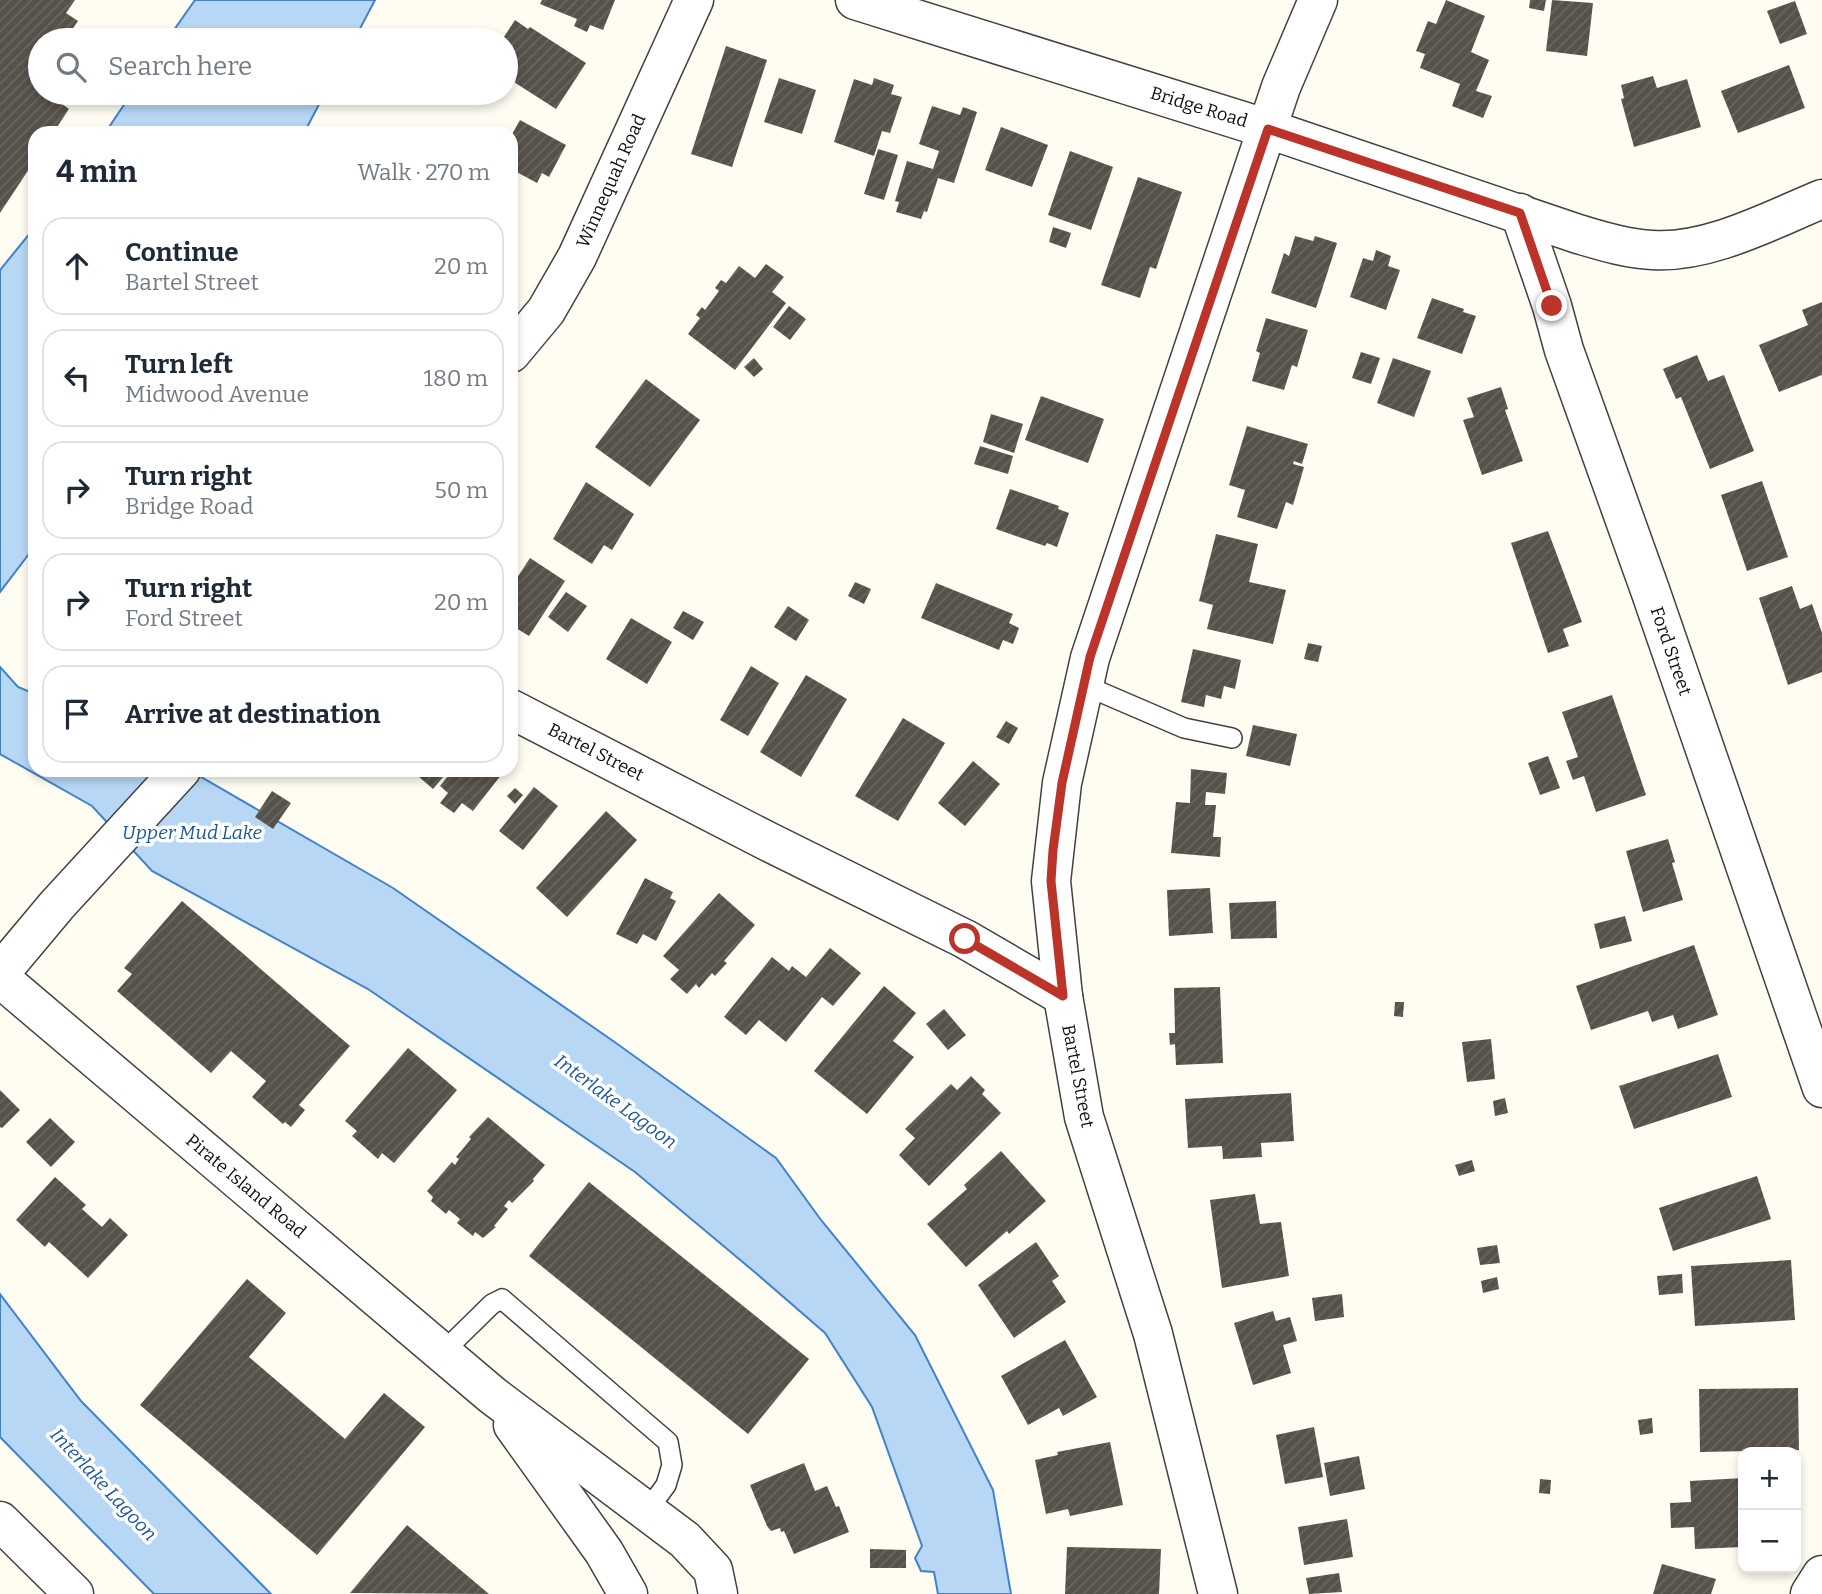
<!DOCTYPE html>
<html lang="en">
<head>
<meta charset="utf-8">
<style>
  body { margin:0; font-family:Bitter,serif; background:#f2f2f3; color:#1f2937 }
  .controls { position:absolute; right:21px; bottom:21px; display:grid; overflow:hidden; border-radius:14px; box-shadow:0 4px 10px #0003 }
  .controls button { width:63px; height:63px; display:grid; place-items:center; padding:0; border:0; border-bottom:2px solid #e0e1e3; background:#fff; color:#1f2937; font:35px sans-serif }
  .stop { position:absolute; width:21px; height:21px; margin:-16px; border:5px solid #bc332a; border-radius:50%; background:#fff }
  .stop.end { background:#bc332a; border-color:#fff; box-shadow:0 2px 7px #0008 }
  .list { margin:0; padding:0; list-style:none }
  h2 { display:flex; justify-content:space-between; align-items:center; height:91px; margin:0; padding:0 28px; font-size:30px }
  h2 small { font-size:23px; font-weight:400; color:#747a83 }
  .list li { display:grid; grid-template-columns:46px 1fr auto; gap:21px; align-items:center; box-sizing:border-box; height:98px; margin:0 14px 14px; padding:0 14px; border:2px solid #e0e1e3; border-radius:21px }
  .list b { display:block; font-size:26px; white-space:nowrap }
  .list p { margin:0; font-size:23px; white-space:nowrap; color:#747a83 }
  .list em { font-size:23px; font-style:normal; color:#747a83 }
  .icon { flex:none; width:38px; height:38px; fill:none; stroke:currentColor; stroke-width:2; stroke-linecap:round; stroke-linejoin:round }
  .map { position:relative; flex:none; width:1822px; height:1594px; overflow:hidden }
  .search { position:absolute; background:#fff; box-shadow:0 4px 10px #0003; left:28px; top:28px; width:490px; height:77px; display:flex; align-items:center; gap:18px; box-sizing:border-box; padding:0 24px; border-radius:38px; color:#747a83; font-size:26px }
  .panel { position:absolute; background:#fff; box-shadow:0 4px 10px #0003; left:28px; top:126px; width:490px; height:651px; border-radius:21px }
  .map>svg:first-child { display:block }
  .water { fill:#b7d7f5; stroke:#4083ca; stroke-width:2 }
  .building { fill:url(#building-hatch) }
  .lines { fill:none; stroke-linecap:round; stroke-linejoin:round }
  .service-casing { stroke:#424242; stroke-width:22 }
  .minor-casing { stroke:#424242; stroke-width:41 }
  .tertiary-casing { stroke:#424242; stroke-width:41 }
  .service { stroke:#fff; stroke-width:19 }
  .minor { stroke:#fff; stroke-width:38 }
  .tertiary { stroke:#fff; stroke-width:38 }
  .route { stroke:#bc332a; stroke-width:9 }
  .labels { text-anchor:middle; stroke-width:7; stroke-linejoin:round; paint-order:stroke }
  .street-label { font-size:18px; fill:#0f0f0f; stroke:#fff }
  .water-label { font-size:19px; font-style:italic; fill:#1b569e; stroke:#fff }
</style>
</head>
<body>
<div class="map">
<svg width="1822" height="1594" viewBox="0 0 1822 1594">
  <defs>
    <pattern id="building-hatch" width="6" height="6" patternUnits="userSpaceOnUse" patternTransform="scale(1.75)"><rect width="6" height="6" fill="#57514b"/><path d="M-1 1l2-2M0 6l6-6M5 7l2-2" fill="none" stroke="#6a6561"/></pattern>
  </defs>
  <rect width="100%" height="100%" fill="#fffdf1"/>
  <!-- water -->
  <g class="water">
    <polygon points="195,0 375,0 354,40 167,40"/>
    <polygon points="132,93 325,93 304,133 105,133"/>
    <polygon points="35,227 35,546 0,592 0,270"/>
    <polygon points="0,667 18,687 35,694 35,770 189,770 393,888 616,1043 776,1158 821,1220 915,1335 993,1490 1011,1594 938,1594 934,1572 921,1571 915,1558 922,1546 872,1407 825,1333 757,1274 635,1172 368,989 152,871 92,806 0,754"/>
    <polygon points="0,1294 81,1401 271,1594 154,1594 0,1437"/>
  </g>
  <!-- building -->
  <g class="building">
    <polygon points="0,0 75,0 66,13 78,21 65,40 40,40 40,77 35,84 40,88 40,93 47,93 69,109 53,133 35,133 35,160 0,213"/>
    <polygon points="542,0 615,0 603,30 590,25 587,32 574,26 577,19 540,4"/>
    <polygon points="1446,0 1485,16 1471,52 1489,60 1476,91 1492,96 1483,118 1452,106 1460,84 1420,68 1425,54 1416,51 1428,21 1436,24"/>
    <polygon points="1530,0 1546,0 1544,11 1529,8"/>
    <polygon points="1552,0 1593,3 1587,56 1546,51"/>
    <polygon points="1795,1 1807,34 1780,44 1767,11"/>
    <polygon points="515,20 528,29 530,27 586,63 556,109 506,77 506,40 502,40"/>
    <polygon points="726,46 767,60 732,167 691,154"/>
    <polygon points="1789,65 1805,108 1738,133 1721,91"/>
    <polygon points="1653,76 1657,88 1687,79 1701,127 1634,147 1621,99 1624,98 1621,85"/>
    <polygon points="779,78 816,90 802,134 764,122"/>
    <polygon points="874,78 894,85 891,94 902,97 890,133 882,131 874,156 834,142 854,79 872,85"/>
    <polygon points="932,106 960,115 963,107 977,112 954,183 938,178 927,212 924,211 921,219 896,212 899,202 895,201 907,161 933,169 939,151 919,144"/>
    <polygon points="520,120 566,145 549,177 542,173 537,183 511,169 514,157 511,156 511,136"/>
    <polygon points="1001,127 1048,145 1032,187 985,170"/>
    <polygon points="878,149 898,155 884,200 864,194"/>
    <polygon points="1070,151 1113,167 1091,230 1048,215"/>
    <polygon points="1138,177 1182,192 1156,269 1150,267 1140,298 1101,285"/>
    <polygon points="1053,227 1071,233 1066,248 1049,242"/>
    <polygon points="1295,236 1313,241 1315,236 1337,243 1316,308 1271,293 1284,253 1289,256"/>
    <polygon points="1376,250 1391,256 1388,266 1400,270 1386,310 1350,297 1363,258 1373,261"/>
    <polygon points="766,264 784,277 772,292 786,303 735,370 688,334 700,318 696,315 702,307 705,310 719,291 715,288 721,280 726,283 739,266 755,278"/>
    <polygon points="1432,298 1464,309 1463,312 1476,316 1462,354 1417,338"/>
    <polygon points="1822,302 1822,375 1779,392 1759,345 1808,325 1802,310"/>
    <polygon points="789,306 806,319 790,340 773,327"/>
    <polygon points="1266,318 1308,330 1297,367 1292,365 1284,390 1252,381 1260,353 1256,351"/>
    <polygon points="1361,352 1380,358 1371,384 1352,378"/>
    <polygon points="1697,355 1708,381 1724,375 1754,451 1710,469 1681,397 1676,399 1663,369"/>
    <polygon points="754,358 763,369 754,377 744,367"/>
    <polygon points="1393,358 1431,371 1414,417 1377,403"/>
    <polygon points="646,379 700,420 650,487 595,447"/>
    <polygon points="1501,387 1508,409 1505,410 1523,461 1482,475 1463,420 1474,417 1467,398"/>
    <polygon points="1041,396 1104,419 1088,463 1025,440"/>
    <polygon points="991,414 1023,424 1014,453 983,442"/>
    <polygon points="1247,426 1308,444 1302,464 1294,461 1293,464 1304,467 1293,505 1286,502 1277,529 1237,517 1245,490 1229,485"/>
    <polygon points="980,446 1013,456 1008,474 974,464"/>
    <polygon points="1762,481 1788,557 1747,571 1721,495"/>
    <polygon points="586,482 634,514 612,550 604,545 592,564 553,539"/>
    <polygon points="1010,489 1059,506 1058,509 1069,513 1057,547 1047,543 1045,546 996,529"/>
    <polygon points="1548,531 1582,622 1563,629 1569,646 1548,653 1511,543"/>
    <polygon points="1216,534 1258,544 1249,582 1286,590 1273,644 1207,629 1213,605 1199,601"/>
    <polygon points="530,558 565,581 529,636 511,625 511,587"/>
    <polygon points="855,582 871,589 864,604 848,596"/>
    <polygon points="936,583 1013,614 1009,623 1019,628 1013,644 1003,640 999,650 921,618"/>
    <polygon points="1792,586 1800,609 1812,604 1822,633 1822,672 1788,685 1759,598"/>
    <polygon points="566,592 587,606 568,632 548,617"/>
    <polygon points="788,606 809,620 796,641 774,627"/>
    <polygon points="683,611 704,622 693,640 673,628"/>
    <polygon points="631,618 672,642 647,684 606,659"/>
    <polygon points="1308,643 1322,646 1318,662 1304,659"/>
    <polygon points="1193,649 1241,660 1235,689 1224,686 1221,699 1206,695 1204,707 1181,702"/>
    <polygon points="751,666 779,683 748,736 720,720"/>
    <polygon points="806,675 847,699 801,777 760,752"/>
    <polygon points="1612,695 1646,795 1596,812 1584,776 1573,780 1566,761 1578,757 1562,712"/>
    <polygon points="903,718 945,743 898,821 855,796"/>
    <polygon points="1006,721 1018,728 1009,744 996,737"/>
    <polygon points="1253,725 1297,734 1290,766 1246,756"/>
    <polygon points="1548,756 1560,788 1540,795 1528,763"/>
    <polygon points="973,761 1000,784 965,826 938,803"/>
    <polygon points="1191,769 1227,773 1225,794 1206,792 1205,805 1216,805 1213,837 1221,837 1220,857 1171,853 1176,802 1190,803"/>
    <polygon points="411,770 449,770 433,789"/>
    <polygon points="453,770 505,770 473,811 462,803 454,813 440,803 448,793 440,786"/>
    <polygon points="534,787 558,806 523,850 499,831"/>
    <polygon points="515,788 523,795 515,804 507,796"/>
    <polygon points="272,791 291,803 273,829 255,817"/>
    <polygon points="606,811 637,840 567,917 536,888"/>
    <polygon points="1668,839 1675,862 1672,863 1683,900 1643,912 1626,851"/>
    <polygon points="645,878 673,892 670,898 676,901 656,941 643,934 637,944 616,934"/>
    <polygon points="1210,888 1213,933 1169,936 1167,890"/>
    <polygon points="719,893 755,925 724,961 727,963 715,976 712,973 699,988 696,984 687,994 670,979 679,970 663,956"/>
    <polygon points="182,901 350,1046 299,1105 305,1110 291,1127 285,1122 283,1124 252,1097 266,1081 231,1051 211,1073 117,991 132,974 124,968"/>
    <polygon points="1276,901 1277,938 1231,939 1229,903"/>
    <polygon points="1625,916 1632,941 1600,949 1594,924"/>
    <polygon points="1694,945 1718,1015 1678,1029 1673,1015 1652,1022 1648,1011 1591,1030 1576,986"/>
    <polygon points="830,948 861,973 833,1006 822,997 786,1042 759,1020 746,1035 724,1017 772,957 789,971 792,966 806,977"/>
    <polygon points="884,986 916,1013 893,1041 914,1057 867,1114 814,1071"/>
    <polygon points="1220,987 1223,1063 1176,1065 1175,1044 1170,1045 1169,1033 1175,1033 1174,988"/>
    <polygon points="1395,1002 1404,1002 1403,1017 1394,1016"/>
    <polygon points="944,1009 966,1035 948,1050 926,1024"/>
    <polygon points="1491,1039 1495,1079 1467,1082 1462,1042"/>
    <polygon points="408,1048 457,1090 394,1163 382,1153 378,1159 352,1136 357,1131 345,1121"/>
    <polygon points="1718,1054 1732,1097 1634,1129 1619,1086"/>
    <polygon points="971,1076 985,1090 982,1094 1001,1113 929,1186 899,1155 915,1138 905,1129 951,1084 957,1090"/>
    <polygon points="0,1090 20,1110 2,1128 0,1127"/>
    <polygon points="1291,1093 1294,1141 1261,1143 1262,1157 1223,1159 1222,1146 1188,1148 1185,1099"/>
    <polygon points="1505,1098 1508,1113 1495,1116 1493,1101"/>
    <polygon points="488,1117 545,1165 533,1179 534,1181 512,1203 509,1200 504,1206 508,1209 494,1226 496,1227 483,1238 475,1232 473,1236 457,1223 460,1219 449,1210 446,1214 431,1201 433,1197 427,1191 452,1162 455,1165 459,1159 456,1157 471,1139 469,1137"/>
    <polygon points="50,1118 75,1142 51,1167 26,1142"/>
    <polygon points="1001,1151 1046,1201 1009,1234 1007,1231 966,1267 927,1224 967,1189 964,1185"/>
    <polygon points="1472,1160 1475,1171 1459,1176 1455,1165"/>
    <polygon points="1757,1176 1771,1219 1673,1251 1659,1208"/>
    <polygon points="55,1177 86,1205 82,1209 102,1227 110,1218 128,1235 88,1278 49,1242 45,1247 16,1220"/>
    <polygon points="589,1182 809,1359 748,1434 529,1256"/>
    <polygon points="1255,1194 1260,1224 1281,1222 1289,1276 1222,1288 1210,1200"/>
    <polygon points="1036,1242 1059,1276 1052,1281 1066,1302 1014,1338 978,1285"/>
    <polygon points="1497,1245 1500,1263 1480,1265 1477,1248"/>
    <polygon points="1791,1260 1795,1320 1695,1326 1691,1266"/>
    <polygon points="1682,1274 1683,1293 1659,1295 1657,1276"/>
    <polygon points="1497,1277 1499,1289 1483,1293 1481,1281"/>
    <polygon points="247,1279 286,1313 249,1357 345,1439 384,1393 425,1427 317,1555 140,1405"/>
    <polygon points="1342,1294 1344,1317 1315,1321 1312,1298"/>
    <polygon points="1273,1311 1276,1321 1290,1317 1297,1341 1283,1345 1291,1373 1253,1385 1234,1323"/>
    <polygon points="1065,1340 1097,1397 1063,1416 1059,1408 1028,1425 1001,1376"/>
    <polygon points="1798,1388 1799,1450 1700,1452 1699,1389"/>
    <polygon points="1652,1418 1653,1433 1640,1435 1638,1420"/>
    <polygon points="1314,1427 1323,1477 1285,1484 1276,1435"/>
    <polygon points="1110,1442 1123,1505 1070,1516 1068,1509 1046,1514 1035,1460 1058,1455 1057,1452"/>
    <polygon points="1359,1456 1365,1489 1330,1496 1324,1463"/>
    <polygon points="804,1463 815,1491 827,1486 836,1507 839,1506 849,1532 794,1554 784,1531 781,1532 780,1528 771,1531 767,1526 750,1485"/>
    <polygon points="1743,1478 1743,1547 1695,1549 1694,1527 1671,1528 1670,1503 1691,1502 1690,1481"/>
    <polygon points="1540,1479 1551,1480 1550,1494 1539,1493"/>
    <polygon points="1347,1519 1353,1557 1304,1565 1298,1527"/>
    <polygon points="407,1525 489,1594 350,1593"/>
    <polygon points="1067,1547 1161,1549 1159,1594 1065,1594"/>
    <polygon points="870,1549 906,1550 906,1568 870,1568"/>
    <polygon points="1662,1564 1716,1579 1711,1594 1653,1594"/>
    <polygon points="1339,1573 1342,1592 1309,1594 1306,1578"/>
  </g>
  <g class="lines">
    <defs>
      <g id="service">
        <polyline points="1084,685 1184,728 1232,738"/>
        <polyline points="442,1353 492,1304 502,1299 668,1442 672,1465 666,1485 647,1511"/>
      </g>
      <g id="minor">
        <polyline points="1520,213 1552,306 1564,350 1650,590 1822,1088"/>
        <polyline points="511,353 546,311 577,257 694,0"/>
        <polyline points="511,709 767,841 965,939 1063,996"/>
        <polyline points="0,973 57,905 181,770"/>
        <polyline points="0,978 492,1395 685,1540 713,1570 718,1594"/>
        <polyline points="513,1425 604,1552 628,1594"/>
        <polyline points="1218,1594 1153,1334 1084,1117 1063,996 1051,881 1062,783 1090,658 1281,87 1318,0"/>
        <polyline points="1810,1594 1822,1575"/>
      </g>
      <g id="tertiary">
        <path d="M855,0L1268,129L1578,234C1602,241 1627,249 1652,250C1708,254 1771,220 1822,199"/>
        <polyline points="0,1521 74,1594"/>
      </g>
    </defs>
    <!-- service casing -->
    <use href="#service" class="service-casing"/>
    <!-- minor casing -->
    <use href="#minor" class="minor-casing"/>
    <!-- tertiary casing -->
    <use href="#tertiary" class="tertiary-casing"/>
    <!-- service -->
    <use href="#service" class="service"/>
    <!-- minor -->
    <use href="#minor" class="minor"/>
    <!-- tertiary -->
    <use href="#tertiary" class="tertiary"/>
  </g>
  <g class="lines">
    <!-- route -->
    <polyline class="route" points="965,939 1063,996 1051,881 1053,850 1062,783 1090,657 1268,129 1520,213 1552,306"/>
  </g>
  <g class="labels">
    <!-- street labels -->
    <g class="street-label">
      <text transform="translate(1199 107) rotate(17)" y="6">Bridge Road</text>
      <text transform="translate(611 181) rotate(-66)" y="6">Winnequah Road</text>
      <text transform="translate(1671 651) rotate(71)" y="6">Ford Street</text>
      <text transform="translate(596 752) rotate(27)" y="6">Bartel Street</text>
      <text transform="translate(1078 1076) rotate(79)" y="6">Bartel Street</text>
      <text transform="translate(246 1186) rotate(40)" y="6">Pirate Island Road</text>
    </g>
    <!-- water labels -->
    <g class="water-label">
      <text x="192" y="839">Upper Mud Lake</text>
      <text transform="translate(616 1101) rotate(36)" y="7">Interlake Lagoon</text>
      <text transform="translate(104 1484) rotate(47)" y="7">Interlake Lagoon</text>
    </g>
  </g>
</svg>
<div class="controls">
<button>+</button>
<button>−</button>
</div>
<div class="stop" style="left:965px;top:939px"></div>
<div class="stop end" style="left:1552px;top:306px"></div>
<div class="search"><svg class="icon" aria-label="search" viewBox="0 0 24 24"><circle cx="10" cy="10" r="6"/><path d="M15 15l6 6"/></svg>Search here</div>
<section class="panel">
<h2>4 min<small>Walk · 270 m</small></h2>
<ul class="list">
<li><svg class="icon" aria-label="ahead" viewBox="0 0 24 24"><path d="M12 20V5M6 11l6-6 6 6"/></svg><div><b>Continue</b><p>Bartel Street</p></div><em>20 m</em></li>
<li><svg class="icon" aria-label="left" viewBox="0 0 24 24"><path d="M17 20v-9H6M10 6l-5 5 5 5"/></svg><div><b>Turn left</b><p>Midwood Avenue</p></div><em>180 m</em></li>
<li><svg class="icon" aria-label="right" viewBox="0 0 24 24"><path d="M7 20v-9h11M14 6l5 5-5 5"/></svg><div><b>Turn right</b><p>Bridge Road</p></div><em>50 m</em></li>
<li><svg class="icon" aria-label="right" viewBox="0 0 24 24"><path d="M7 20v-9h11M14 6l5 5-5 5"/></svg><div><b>Turn right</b><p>Ford Street</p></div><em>20 m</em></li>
<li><svg class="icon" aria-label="arrive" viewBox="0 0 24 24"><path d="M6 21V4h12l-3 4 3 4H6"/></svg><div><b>Arrive at destination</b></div></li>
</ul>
</section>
</div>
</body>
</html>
